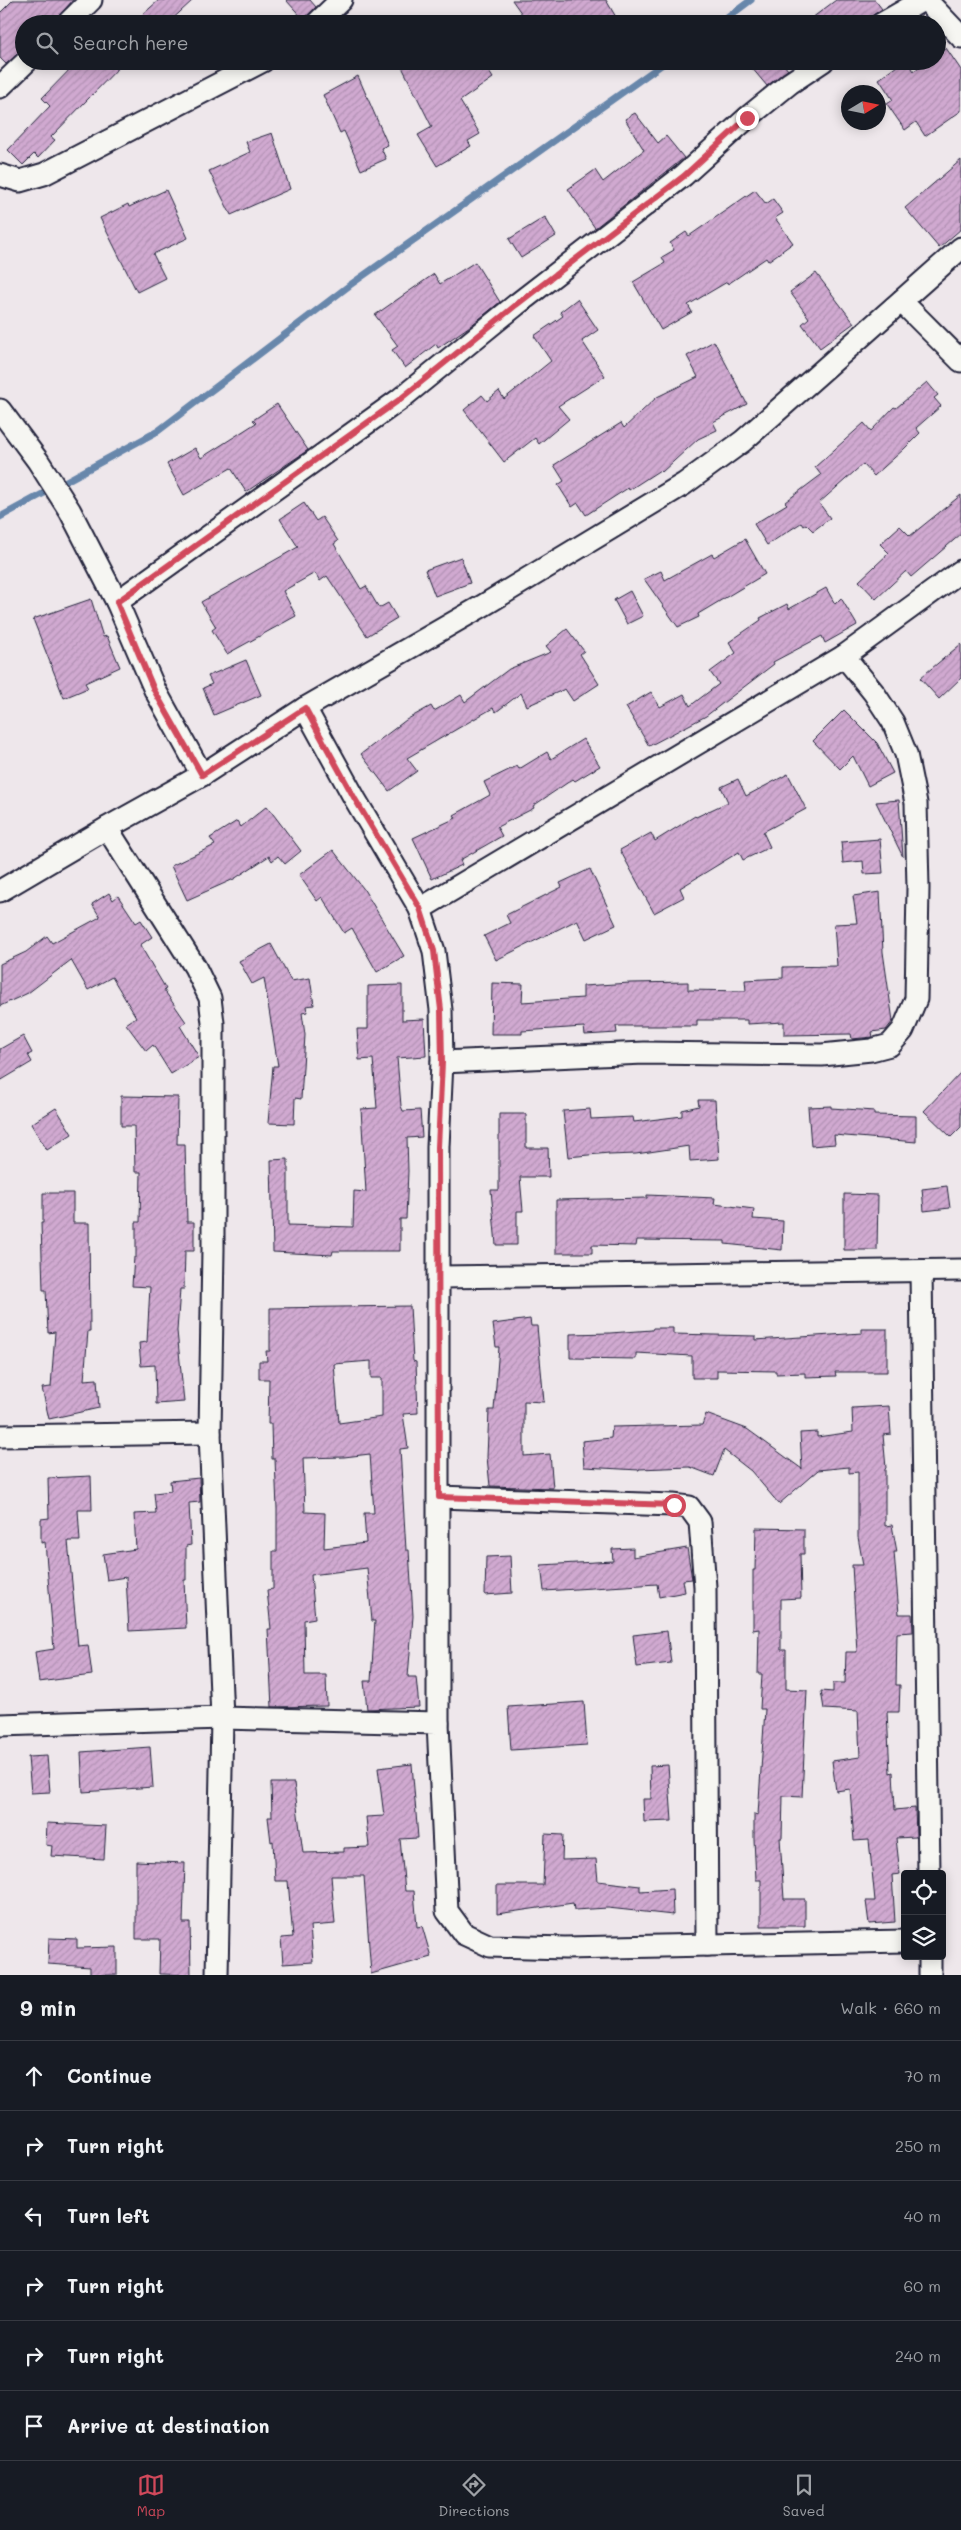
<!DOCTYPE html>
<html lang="en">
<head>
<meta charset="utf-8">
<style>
  body { margin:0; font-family:Mali,sans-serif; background:#242831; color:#f1f3f6 }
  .controls { position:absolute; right:15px; bottom:15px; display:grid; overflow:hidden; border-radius:5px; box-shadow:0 2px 12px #0003 }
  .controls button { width:45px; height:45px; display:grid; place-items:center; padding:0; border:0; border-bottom:1px solid #363941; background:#171b24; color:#f1f3f6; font:25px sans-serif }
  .compass { position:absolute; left:841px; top:85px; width:45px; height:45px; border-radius:50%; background:#171b24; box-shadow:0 2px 12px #0003; rotate:80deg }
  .stop { position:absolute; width:15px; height:15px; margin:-11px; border:4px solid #d1495b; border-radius:50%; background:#fff }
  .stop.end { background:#d1495b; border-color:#fff; box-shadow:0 1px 5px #0008 }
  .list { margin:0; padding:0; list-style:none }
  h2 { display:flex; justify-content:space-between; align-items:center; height:65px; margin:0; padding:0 20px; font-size:21px }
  h2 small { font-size:16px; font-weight:400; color:#9ea1a6 }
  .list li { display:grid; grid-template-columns:32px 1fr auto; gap:15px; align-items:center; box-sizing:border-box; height:70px; padding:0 20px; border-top:1px solid #363941 }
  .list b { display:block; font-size:19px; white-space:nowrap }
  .list em { font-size:16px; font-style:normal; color:#9ea1a6 }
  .icon { flex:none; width:28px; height:28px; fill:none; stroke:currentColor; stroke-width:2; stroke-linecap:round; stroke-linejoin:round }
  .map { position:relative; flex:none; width:961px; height:1975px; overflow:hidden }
  .search { position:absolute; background:#171b24; box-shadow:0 2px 12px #0003; left:15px; right:15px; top:15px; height:55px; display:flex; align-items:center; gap:12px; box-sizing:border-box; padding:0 18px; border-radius:28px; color:#9ea1a6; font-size:19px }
  .sheet { height:485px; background:#171b24 }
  nav { display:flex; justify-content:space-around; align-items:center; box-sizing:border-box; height:70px; border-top:1px solid #363941; background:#171b24; font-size:14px; color:#9ea1a6 }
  nav a { display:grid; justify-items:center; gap:2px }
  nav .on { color:#d1495b }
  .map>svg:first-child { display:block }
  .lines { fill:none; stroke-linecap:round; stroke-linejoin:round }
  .stream { stroke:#6887ab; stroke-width:7 }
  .building { fill:url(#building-hatch); stroke:#22223b; fill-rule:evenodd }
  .street-casing { stroke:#22223b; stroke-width:25 }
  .street { stroke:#f6f6f2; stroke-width:21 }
  .route { stroke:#d1495b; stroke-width:6 }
</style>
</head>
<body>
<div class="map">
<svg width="961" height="1975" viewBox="0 0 961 1975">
  <defs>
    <pattern id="building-hatch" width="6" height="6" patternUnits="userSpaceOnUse" patternTransform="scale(1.25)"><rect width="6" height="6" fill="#d0a9d0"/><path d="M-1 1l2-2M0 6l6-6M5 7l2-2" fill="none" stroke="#b291b4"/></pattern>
  </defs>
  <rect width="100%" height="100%" fill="#eee7eb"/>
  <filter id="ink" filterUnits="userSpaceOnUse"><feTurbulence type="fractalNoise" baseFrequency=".02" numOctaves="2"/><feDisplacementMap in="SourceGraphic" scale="10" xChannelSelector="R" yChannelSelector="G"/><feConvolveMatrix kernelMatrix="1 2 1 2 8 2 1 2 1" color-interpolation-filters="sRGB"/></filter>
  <g filter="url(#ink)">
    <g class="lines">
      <!-- stream -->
      <g class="stream">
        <polyline points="719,24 751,0"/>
        <polyline points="0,517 158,431 350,285 667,61"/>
      </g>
    </g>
    <!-- building -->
    <g class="building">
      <polygon points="13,0 73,0 52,24 24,24 24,49 6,64 0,58 0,13"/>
      <polygon points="159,0 193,0 167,24 132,24"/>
      <polygon points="286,0 310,0 316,7 304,20"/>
      <polygon points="512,0 606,0 620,24 529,24"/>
      <polygon points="836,0 875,0 882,9 870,17 869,24 804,24"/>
      <polygon points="946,48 961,70 961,111 925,136 916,122 905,130 887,104 893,100 879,79 904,61 907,61 914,71 927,61 937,61 937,54"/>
      <polygon points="78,61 125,61 51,137 55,140 38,158 34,154 23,165 8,150 50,106 42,98"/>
      <polygon points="399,61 482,61 493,78 460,101 480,134 468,141 471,146 437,166 418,135 432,127"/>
      <polygon points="746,61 781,61 788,70 767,86"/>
      <polygon points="358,76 388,145 381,148 386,159 361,170 344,131 340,133 323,95"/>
      <polygon points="635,113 658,143 666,136 684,158 595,228 568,189 595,170 603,182 644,150 625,119"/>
      <polygon points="272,133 290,189 231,215 209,171 250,152 246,142"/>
      <polygon points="961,160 961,229 939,248 905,208"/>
      <polygon points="166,190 188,238 153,254 165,278 137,292 100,218 128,204 129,207"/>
      <polygon points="755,190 766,204 773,199 783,213 775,218 793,243 768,261 766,258 728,284 727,282 688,305 692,312 661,330 633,282 665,263 662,257 674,250 670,243 686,232 689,236"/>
      <polygon points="545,217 556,236 521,258 509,239"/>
      <polygon points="475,262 500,302 473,324 438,348 436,344 405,368 392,350 398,346 375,315 434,274 440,284"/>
      <polygon points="816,273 854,323 820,348 802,324 809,318 790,292"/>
      <polygon points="577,299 598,330 582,341 605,376 558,406 569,419 539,444 535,438 504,462 464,410 482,395 487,401 499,391 504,399 551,361 534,336 563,316 560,312"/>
      <polygon points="714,341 747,404 713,422 717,430 698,439 662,472 660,470 629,490 628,488 586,515 578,503 572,507 558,485 564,481 554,465 621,423 624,428 657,397 698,377 687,356"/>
      <polygon points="927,382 938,395 934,398 941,406 916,428 920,433 904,449 874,476 863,464 819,503 830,518 813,531 806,524 803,526 801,523 767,545 754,524 787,504 785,502 821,475 815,467 864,423 871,431 894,407 896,408"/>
      <polygon points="277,404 308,450 246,492 231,468 184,495 167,464 195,448 201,458 256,423 253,420"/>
      <polygon points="961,495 961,534 911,577 906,571 876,599 859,581 889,553 880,544 900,526 910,536"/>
      <polygon points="304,503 316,521 322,517 338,541 334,544 361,589 366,586 379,608 388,603 397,618 367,636 327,576 320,581 315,573 283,591 296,616 227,654 212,630 216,627 201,602 298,547 280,519"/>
      <polygon points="745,539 765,574 698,614 699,617 678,627 644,579 661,571 665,580 712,554 714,557"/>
      <polygon points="461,557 470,583 435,596 425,570"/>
      <polygon points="826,588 835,604 841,598 857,625 825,643 822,636 773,662 774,664 706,716 649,746 626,707 651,692 660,707 684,694 690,706 719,684 710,672 736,653 729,642 761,620 760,618 787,604 789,609"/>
      <polygon points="630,591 643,616 627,624 614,600"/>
      <polygon points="91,599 103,637 107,636 120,667 85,683 88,688 64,698 33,619"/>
      <polygon points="567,629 584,651 580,654 599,684 573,701 565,689 527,706 521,693 496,712 493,708 407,758 417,771 389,791 361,754 406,720 431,706 434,711 461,695 465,702 509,669 551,652 546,646"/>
      <polygon points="961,644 961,678 939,699 920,678"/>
      <polygon points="246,660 261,695 214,715 203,688 212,684 208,676"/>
      <polygon points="844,710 877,743 893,773 868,786 853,756 840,769 813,741"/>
      <polygon points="583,739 600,766 575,781 573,779 533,806 534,808 497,827 502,836 460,860 462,865 432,879 413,838 456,818 454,815 490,795 484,782 517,766 519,769 547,752 551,759"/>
      <polygon points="788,774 806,809 763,832 770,847 743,860 739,852 680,888 684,897 654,913 620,850 651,833 655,841 695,816 696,817 728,802 721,787 738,779 746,796"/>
      <polygon points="899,800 903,857 876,802"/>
      <polygon points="267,806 301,851 285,864 278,856 272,861 269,856 234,879 187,900 171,866 215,845 210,838 237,821 241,827"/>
      <polygon points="880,839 883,873 864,874 863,861 843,863 841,842"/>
      <polygon points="333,850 363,888 404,956 377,972 352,928 344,933 322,897 317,901 299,875"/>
      <polygon points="590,869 616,925 586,939 577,920 496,960 484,936 510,923 506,915 562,887 560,883"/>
      <polygon points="880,892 883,952 893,1021 886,1030 872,1032 873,1037 852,1039 851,1034 784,1035 784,1022 747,1024 747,1020 697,1020 697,1026 616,1026 617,1033 585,1035 584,1027 522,1031 522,1034 491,1034 492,983 523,984 522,1002 583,998 583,986 630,983 688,982 688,990 746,991 745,980 783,978 783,967 837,966 834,924 857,923 853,896"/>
      <polygon points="109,893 113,900 118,896 136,923 141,920 152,937 140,945 166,989 164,990 186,1022 180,1026 199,1057 171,1074 153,1045 146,1051 126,1024 136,1017 112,977 88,990 71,960 28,993 0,1006 0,964 26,952 47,936 52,943 100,917 92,904"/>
      <polygon points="271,944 291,981 310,978 314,1005 306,1006 307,1012 302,1013 305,1035 301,1099 295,1098 294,1124 268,1123 273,1066 278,1066 269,1010 264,978 252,984 239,961"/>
      <polygon points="402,985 402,1020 424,1019 426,1056 397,1058 401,1106 403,1111 420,1110 422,1137 407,1138 408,1171 406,1219 400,1219 400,1251 333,1251 332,1255 273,1252 271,1160 288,1159 288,1225 353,1227 354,1191 366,1192 361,1109 377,1108 373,1059 359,1060 357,1029 368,1029 368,986"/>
      <polygon points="23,1036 32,1053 28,1055 32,1062 0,1081 0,1049"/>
      <polygon points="961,1072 961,1127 951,1137 924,1111"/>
      <polygon points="121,1096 178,1097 177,1144 185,1144 187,1222 194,1222 194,1251 185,1251 184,1289 180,1289 177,1331 184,1402 156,1404 155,1365 141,1366 139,1343 147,1342 150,1287 132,1286 134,1257 136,1257 136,1222 140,1222 141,1172 135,1172 134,1126 121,1126"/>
      <polygon points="698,1100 715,1100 719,1159 690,1161 689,1146 636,1154 609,1155 609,1153 568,1157 563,1111 590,1109 591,1119 633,1117 634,1122 682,1116 682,1110 699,1106"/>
      <polygon points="831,1106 831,1108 874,1111 874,1115 916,1116 916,1142 834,1135 835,1144 811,1146 808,1107"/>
      <polygon points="56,1108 72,1134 47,1150 31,1124"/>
      <polygon points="499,1114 526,1114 526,1148 548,1148 549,1177 520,1177 523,1211 517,1211 517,1245 496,1245 491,1190 499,1190"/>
      <polygon points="947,1186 950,1208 924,1211 922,1189"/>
      <polygon points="43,1193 73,1193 73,1223 89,1223 90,1331 88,1331 84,1380 97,1379 99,1408 49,1419 42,1388 51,1387 55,1332 48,1333 46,1290 43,1290 41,1223 43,1223"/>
      <polygon points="844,1194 878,1195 877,1250 844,1250"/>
      <polygon points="647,1195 715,1198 714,1204 754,1209 753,1219 783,1221 782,1250 725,1244 725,1241 637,1240 636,1246 592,1245 592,1253 556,1253 556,1200 647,1198"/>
      <path d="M410,1306L413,1361L416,1362L418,1413L403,1414L408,1448L400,1449L406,1550H409L413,1616L408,1677H416L419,1707L367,1709L364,1681H371L375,1621H372L367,1568L311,1575L315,1618L304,1620L305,1675H326L327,1706L272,1707L268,1629H271L267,1590L273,1589V1551H277V1509L275,1459H272L271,1424H268L269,1379H259V1361H267L266,1351H270V1308ZM371,1361V1378H382V1417L339,1423L334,1364ZM370,1454L374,1513H364L366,1543L324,1548L325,1513L305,1512L303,1458L344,1457Z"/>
      <polygon points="530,1319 531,1326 537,1326 544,1402 524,1401 524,1456 550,1454 553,1488 490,1486 487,1457 489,1410 494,1410 499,1347 496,1347 493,1324"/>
      <polygon points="653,1328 673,1328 673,1334 755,1336 755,1340 862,1333 862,1329 887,1329 887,1372 835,1372 836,1376 805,1377 805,1373 776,1374 776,1371 717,1370 717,1378 692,1378 692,1356 636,1353 636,1359 570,1358 570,1334 610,1333 652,1330"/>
      <polygon points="889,1406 891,1434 883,1435 886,1468 885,1469 885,1526 892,1525 897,1552 894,1552 899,1614 912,1614 913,1632 897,1633 896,1685 900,1685 899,1712 887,1712 890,1773 893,1772 895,1810 915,1808 916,1837 896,1838 900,1874 892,1875 895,1922 869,1924 866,1901 875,1901 869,1840 854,1841 850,1789 836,1791 832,1761 860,1757 858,1711 824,1709 821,1691 833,1692 833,1683 845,1683 846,1652 857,1652 852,1565 863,1565 858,1537 858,1472 849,1473 849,1467 818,1470 779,1504 751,1471 724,1450 714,1476 690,1467 639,1469 639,1470 584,1467 582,1441 611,1438 612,1427 702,1425 706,1414 747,1429 802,1469 800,1433 817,1432 817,1437 853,1432 852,1408"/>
      <polygon points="91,1476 92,1510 78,1510 80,1541 68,1541 78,1646 88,1645 92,1675 39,1682 35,1652 54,1649 45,1542 41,1543 41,1519 49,1518 48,1478"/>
      <polygon points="199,1478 200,1502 189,1503 191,1545 186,1546 186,1580 184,1580 186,1628 129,1631 126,1577 107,1580 103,1554 136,1549 134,1514 156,1513 154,1493 171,1491 170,1481"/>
      <polygon points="756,1528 804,1529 804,1554 800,1554 801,1598 781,1599 781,1650 786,1650 786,1689 807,1690 802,1797 783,1796 782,1838 780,1838 784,1899 805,1899 805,1926 761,1926 761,1880 756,1880 754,1839 754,1814 758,1815 765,1709 760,1709 762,1674 758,1674 759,1629 753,1630 753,1570 755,1570"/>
      <polygon points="633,1548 633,1557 687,1548 692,1579 683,1580 685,1592 659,1597 657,1584 544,1591 541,1565 613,1561 612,1549"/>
      <polygon points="510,1556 512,1593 485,1595 486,1557"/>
      <polygon points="667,1631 671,1663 637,1667 633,1635"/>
      <polygon points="584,1702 587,1745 511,1750 508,1707"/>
      <polygon points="150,1747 153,1787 83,1792 81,1752"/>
      <polygon points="47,1756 50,1792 31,1793 28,1757"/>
      <polygon points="412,1764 418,1838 400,1839 405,1891 414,1891 417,1927 422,1926 431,1957 371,1974 364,1876 331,1876 335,1924 310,1926 313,1962 283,1964 281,1938 293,1937 288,1881 275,1881 273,1841 271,1842 268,1817 272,1817 271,1783 294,1783 303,1853 344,1852 344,1848 369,1847 366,1817 384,1816 378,1768"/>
      <polygon points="668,1765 672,1821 644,1822 643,1799 651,1799 650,1766"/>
      <polygon points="47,1823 106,1826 104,1859 51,1856 52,1846 46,1845"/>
      <polygon points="545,1834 563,1835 562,1860 596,1859 598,1881 640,1886 640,1891 672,1889 673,1915 608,1908 574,1910 573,1903 497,1914 497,1885 543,1885"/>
      <polygon points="136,1861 185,1863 183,1923 190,1923 191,1975 159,1974 160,1939 136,1939"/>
      <polygon points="49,1938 77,1939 77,1948 117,1947 117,1975 90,1975 90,1967 48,1964"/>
    </g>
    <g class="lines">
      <defs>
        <g id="street">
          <polyline points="926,0 961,37"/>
          <polyline points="67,24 91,0"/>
          <polyline points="316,24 341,0"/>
          <polyline points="881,24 923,0"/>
          <polyline points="0,87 27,61"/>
          <polyline points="0,175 20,181 44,174 263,61"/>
          <polyline points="902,302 961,361"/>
          <polyline points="0,410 38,461 70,511 117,602 155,690 202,775"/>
          <polyline points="117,602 399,400 516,305 684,175 747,118 790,83 823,61"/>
          <polyline points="305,708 355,799 420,909 434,951 441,1010 442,1062 438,1147 438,1723"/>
          <polyline points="107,828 195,967 210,998 213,1023 213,1249 210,1433 222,1718 217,1975"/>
          <polyline points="0,891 107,828 202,775 305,708 484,605 684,484 743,441 961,248"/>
          <polyline points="420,909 844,656 961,571"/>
          <polyline points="442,1062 644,1053 822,1055 871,1050 890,1045 903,1030 916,999 918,888 916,803 906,754 893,722 874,693 844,656"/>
          <polyline points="921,1271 929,1874"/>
          <polyline points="440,1277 961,1270"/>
          <polyline points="0,1436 210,1433"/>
          <polyline points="439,1497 673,1505 689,1507 700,1522 705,1587 707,1945"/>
          <polyline points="0,1725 222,1718 438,1723 447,1911 464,1934 490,1946 565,1948 905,1941"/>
          <polyline points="930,1956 930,1975"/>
        </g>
      </defs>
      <!-- street casing -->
      <use href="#street" class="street-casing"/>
      <!-- street -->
      <use href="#street" class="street"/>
    </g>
  </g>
  <g class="lines" filter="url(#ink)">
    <!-- route -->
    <polyline class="route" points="674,1505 439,1497 438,1147 442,1062 441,1010 434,951 420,908 355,799 305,708 202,775 154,690 117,602 399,400 516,305 684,176 747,118"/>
  </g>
</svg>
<div class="controls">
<button><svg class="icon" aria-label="locate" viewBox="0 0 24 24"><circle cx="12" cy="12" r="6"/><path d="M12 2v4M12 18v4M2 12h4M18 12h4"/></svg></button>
<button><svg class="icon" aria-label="layers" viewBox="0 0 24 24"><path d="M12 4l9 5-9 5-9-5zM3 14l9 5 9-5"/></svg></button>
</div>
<svg class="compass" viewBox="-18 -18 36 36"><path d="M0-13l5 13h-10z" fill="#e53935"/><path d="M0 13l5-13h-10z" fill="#9ea1a6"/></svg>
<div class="stop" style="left:674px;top:1505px"></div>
<div class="stop end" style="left:747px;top:118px"></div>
<div class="search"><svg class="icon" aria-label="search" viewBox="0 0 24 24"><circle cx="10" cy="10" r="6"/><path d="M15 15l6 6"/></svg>Search here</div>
</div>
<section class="sheet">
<h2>9 min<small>Walk · 660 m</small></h2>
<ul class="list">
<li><svg class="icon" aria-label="ahead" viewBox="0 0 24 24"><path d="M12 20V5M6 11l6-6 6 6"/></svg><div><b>Continue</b></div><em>70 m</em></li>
<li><svg class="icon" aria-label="right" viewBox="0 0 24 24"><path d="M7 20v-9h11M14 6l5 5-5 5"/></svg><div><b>Turn right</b></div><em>250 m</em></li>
<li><svg class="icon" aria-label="left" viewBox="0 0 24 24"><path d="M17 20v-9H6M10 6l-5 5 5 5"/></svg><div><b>Turn left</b></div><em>40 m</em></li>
<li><svg class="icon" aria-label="right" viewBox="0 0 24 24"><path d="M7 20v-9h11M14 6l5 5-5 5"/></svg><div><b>Turn right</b></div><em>60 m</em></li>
<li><svg class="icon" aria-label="right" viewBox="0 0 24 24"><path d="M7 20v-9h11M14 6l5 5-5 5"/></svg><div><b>Turn right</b></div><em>240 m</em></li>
<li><svg class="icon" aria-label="arrive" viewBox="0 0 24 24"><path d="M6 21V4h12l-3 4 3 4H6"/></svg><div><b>Arrive at destination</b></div></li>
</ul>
</section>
<nav>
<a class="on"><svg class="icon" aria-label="map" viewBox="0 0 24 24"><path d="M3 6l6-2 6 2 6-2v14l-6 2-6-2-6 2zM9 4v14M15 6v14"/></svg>Map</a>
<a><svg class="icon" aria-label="directions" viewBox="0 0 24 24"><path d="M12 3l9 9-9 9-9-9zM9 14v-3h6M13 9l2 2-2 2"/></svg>Directions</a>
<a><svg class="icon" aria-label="saved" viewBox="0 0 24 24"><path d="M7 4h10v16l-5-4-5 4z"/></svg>Saved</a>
</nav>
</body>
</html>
